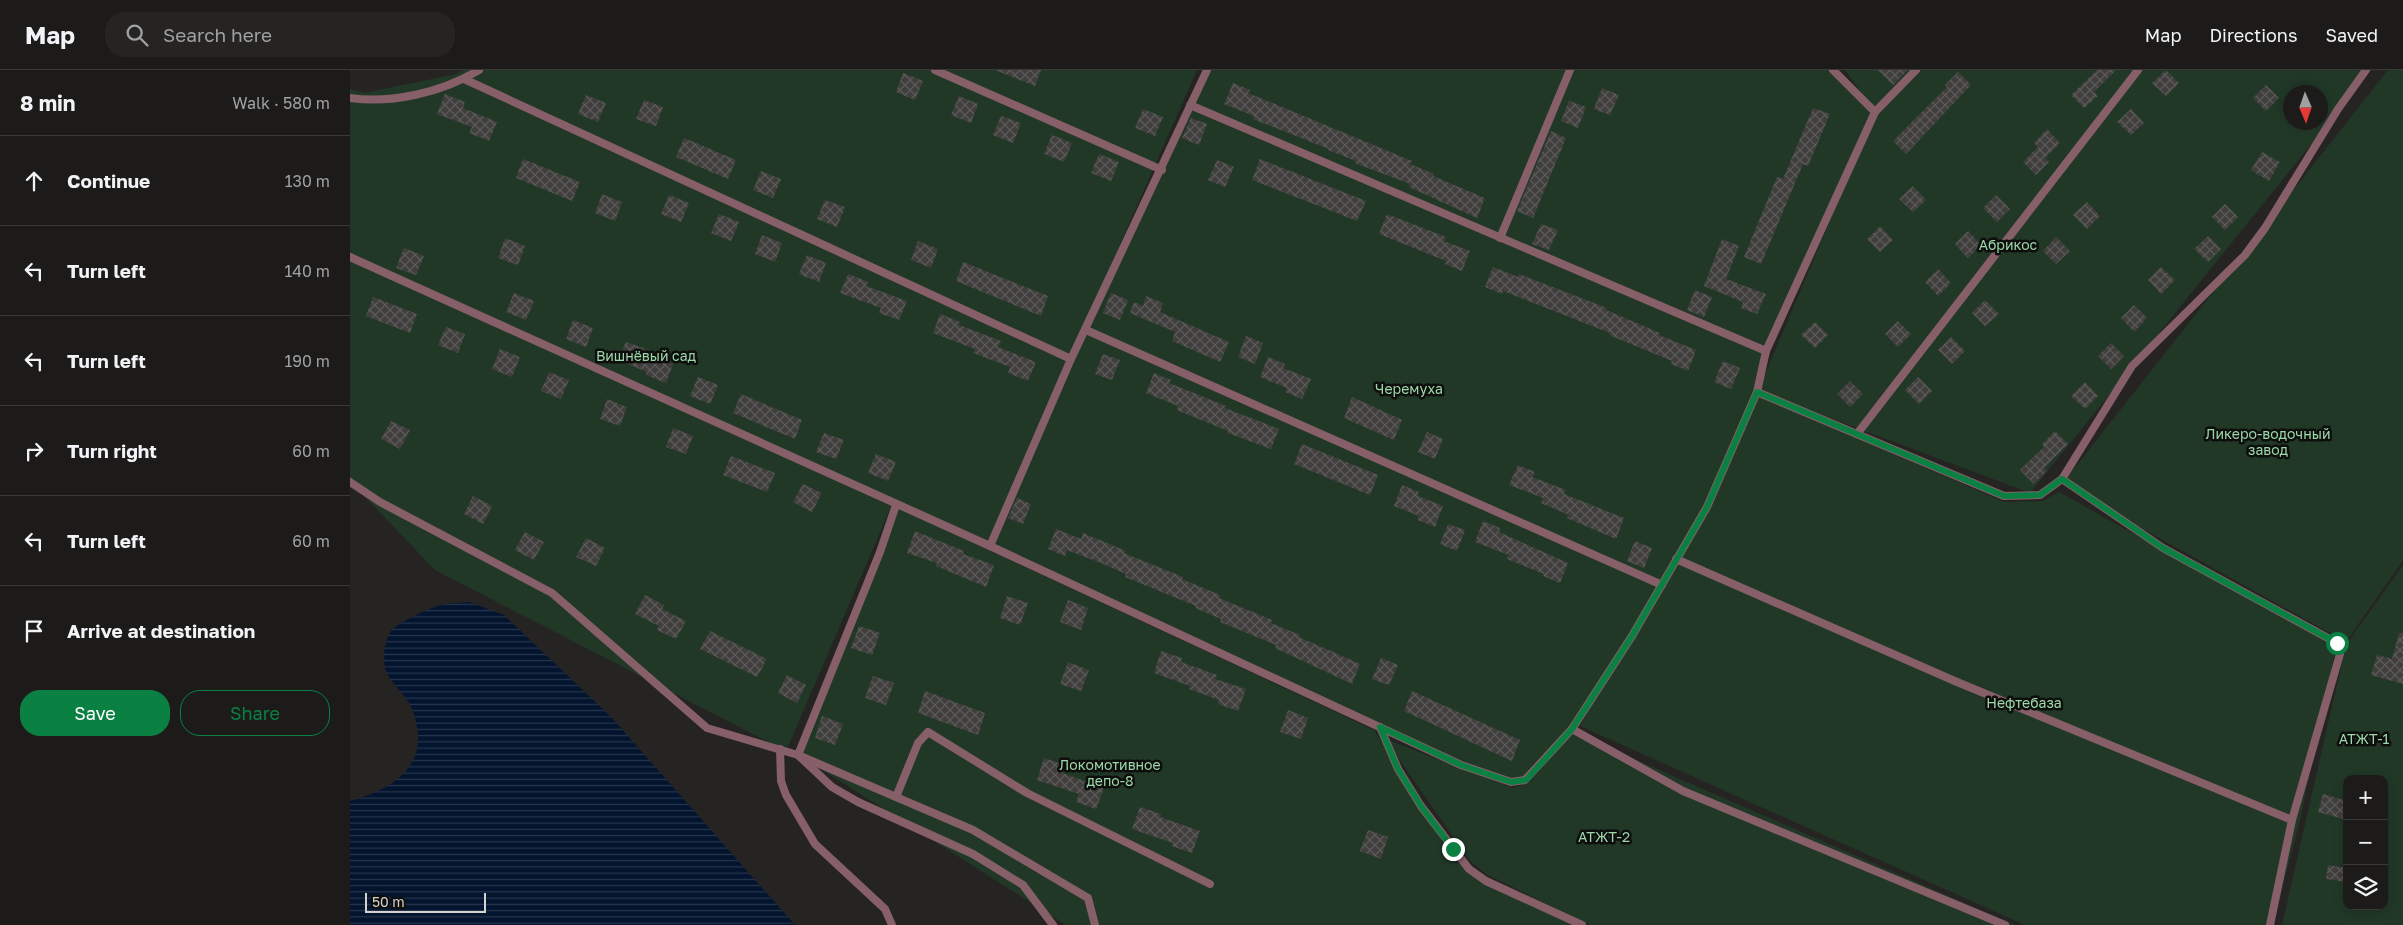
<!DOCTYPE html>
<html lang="en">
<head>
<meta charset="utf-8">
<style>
  body { margin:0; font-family:"Golos Text",sans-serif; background:#252423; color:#f1f3f6 }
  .controls { position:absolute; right:15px; bottom:15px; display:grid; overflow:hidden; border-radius:10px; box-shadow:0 2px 12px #0003 }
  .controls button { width:45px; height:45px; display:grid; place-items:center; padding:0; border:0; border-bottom:1px solid #3a3939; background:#1c1b1a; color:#f1f3f6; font:25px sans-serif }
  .compass { position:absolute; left:1933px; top:15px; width:45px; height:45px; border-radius:50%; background:#1c1b1a; box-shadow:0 2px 12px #0003; rotate:178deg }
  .scale { position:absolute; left:15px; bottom:12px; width:121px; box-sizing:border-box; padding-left:5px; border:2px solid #d4d3d1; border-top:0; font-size:14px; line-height:18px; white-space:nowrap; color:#d4d3d1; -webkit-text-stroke:4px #0e0e0d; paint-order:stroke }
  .stop { position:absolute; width:15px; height:15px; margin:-11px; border:4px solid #0b8043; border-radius:50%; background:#fff }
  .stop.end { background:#0b8043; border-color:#fff; box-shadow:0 1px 5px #0008 }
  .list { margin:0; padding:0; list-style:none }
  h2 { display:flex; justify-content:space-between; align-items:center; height:65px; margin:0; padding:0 20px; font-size:21px }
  h2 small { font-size:16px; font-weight:400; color:#a0a1a2 }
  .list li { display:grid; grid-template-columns:32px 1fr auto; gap:15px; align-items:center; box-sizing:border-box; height:90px; padding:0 20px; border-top:1px solid #3a3939 }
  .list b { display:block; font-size:19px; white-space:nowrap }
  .list em { font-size:16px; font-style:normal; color:#a0a1a2 }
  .actions { display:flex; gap:10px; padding:15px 20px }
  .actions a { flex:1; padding:11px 0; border:1px solid #0b8043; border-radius:20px; text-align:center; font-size:18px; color:#0b8043 }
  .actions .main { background:#0b8043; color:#fff }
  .icon { flex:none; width:28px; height:28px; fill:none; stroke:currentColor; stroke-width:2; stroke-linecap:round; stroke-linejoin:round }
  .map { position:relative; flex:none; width:2053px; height:855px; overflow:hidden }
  header { display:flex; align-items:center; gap:30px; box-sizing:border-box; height:70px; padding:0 25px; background:#1c1b1a; border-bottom:1px solid #3a3939 }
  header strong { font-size:24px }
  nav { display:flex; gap:28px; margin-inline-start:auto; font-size:18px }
  .search { width:350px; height:45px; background:#252423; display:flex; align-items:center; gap:12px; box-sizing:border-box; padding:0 18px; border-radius:20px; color:#a0a1a2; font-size:19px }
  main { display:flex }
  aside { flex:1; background:#1c1b1a }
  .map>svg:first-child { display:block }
  .garden { fill:#213827; fill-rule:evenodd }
  .water { fill:url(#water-rules) }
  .building { fill:url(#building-cross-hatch) }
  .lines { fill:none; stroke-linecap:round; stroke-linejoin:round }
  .lane { stroke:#875f69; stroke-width:8 }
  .route { stroke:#0b8043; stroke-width:6 }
  .labels { text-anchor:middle; stroke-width:5; stroke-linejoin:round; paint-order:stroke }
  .park-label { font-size:14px; fill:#9bd8aa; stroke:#0e0e0d }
</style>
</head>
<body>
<header>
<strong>Map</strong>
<div class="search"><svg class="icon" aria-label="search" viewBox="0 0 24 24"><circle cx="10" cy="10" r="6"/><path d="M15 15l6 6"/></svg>Search here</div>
<nav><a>Map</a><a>Directions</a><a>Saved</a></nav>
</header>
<main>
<aside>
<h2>8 min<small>Walk · 580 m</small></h2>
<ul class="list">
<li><svg class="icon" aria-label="ahead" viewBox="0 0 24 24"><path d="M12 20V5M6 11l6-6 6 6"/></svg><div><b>Continue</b></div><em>130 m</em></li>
<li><svg class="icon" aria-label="left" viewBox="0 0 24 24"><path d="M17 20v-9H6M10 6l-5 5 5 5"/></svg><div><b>Turn left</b></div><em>140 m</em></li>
<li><svg class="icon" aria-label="left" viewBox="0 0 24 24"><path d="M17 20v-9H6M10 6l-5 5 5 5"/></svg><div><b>Turn left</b></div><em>190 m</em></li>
<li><svg class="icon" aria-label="right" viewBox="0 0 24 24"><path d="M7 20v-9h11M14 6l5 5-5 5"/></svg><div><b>Turn right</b></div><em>60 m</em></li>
<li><svg class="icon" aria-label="left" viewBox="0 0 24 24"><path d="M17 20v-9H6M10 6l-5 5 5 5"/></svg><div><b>Turn left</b></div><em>60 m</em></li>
<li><svg class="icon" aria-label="arrive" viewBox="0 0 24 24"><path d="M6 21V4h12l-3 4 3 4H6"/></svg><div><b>Arrive at destination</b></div></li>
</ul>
<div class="actions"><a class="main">Save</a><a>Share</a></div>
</aside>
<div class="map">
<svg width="2053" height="855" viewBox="0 0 2053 855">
  <defs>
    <pattern id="water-rules" width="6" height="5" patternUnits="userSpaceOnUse" patternTransform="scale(1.25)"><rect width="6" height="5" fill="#03142f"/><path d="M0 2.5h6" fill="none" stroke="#27354c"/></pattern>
    <pattern id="building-cross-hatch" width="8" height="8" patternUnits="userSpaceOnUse" patternTransform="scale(1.25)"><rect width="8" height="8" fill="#413f3d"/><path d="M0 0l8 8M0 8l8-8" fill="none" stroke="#5c5a58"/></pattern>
  </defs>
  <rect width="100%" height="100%" fill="#262422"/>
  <!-- garden -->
  <g class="garden">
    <polygon points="113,0 847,0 639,471 544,430 436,681 85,500 0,411 0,19 15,23 106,4"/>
    <polygon points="858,0 1483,0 1525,42 1416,281 1407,322 1357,437 1222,659 1175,710 1161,712 1030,657 640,476 721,289"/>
    <path d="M1495,0H2021L1680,423L1408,321L1526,42ZM1940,22H1970V52H1940Z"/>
    <polygon points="2038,0 2053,0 2053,490 1996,572 1712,414"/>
    <polygon points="1409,326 1654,432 1693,431 1709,422 1986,577 1949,755 1922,855 1675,855 1230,656 1360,439"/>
    <polygon points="547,437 1024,660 1104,791 1234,855 716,855 449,685"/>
    <path d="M2053,495V855H1932L1996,575ZM1997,709H2034V836H1997Z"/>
    <polygon points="1222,662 1665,855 1240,855 1136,804 1120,791 1035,669 1163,718 1180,712"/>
  </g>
  <!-- water -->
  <path class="water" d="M119,532L154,545L262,648L445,855H0V731C46,718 83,694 62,639C57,625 39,613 35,598C33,586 34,571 41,561C48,553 75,540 85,537C95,533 108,533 119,532Z"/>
  <!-- building -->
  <g class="building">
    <polygon points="645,0 691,0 685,16"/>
    <polygon points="1528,0 1558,0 1543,15"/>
    <polygon points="1747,0 1766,0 1744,22 1748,26 1734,38 1721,25"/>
    <polygon points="1816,0 1829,13 1816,26 1802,13"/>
    <polygon points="1608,2 1621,15 1556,84 1543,71 1597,17 1595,15"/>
    <polygon points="553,3 573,11 565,30 546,22"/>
    <polygon points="883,13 900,20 898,23 1062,91 1060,94 1084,104 1083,106 1135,128 1127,148 1059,117 1060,114 1005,93 1006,91 978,80 979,79 903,49 904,46 874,34"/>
    <polygon points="1916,15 1929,28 1916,41 1903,28"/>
    <polygon points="1252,18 1269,25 1260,45 1244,39"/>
    <polygon points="95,24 115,32 113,38 147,52 139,71 119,63 122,57 87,44"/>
    <polygon points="236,25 256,33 248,52 228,44"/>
    <polygon points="609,26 628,34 621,53 601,45"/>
    <polygon points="294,30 313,37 306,56 286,49"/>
    <polygon points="1219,31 1236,37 1228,58 1211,51"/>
    <polygon points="1463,38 1480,44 1458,96 1453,94 1411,194 1394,187 1427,107 1433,109"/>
    <polygon points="793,39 813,47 805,66 785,58"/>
    <polygon points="1781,39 1794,53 1781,65 1767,52"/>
    <polygon points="651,46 671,53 663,73 643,65"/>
    <polygon points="841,48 857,54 849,75 832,68"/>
    <polygon points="1697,59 1710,73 1695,88 1699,92 1686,105 1673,92 1688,77 1684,73"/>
    <polygon points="1201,61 1216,68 1183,148 1167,141"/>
    <polygon points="702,65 722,73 714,92 694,84"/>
    <polygon points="334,68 386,90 378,109 326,87"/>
    <polygon points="1912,82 1930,92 1919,111 1901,100"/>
    <polygon points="749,84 769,92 761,111 741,103"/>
    <polygon points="173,89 230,112 222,131 166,108"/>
    <polygon points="910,89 1016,131 1007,151 902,110"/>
    <polygon points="867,90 884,97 875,117 858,110"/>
    <polygon points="411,101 431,109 423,128 403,120"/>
    <polygon points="1563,116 1576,130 1563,142 1549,129"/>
    <polygon points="252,124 272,132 265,151 245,143"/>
    <polygon points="319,125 339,133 331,152 311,144"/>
    <polygon points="1646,125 1660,139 1647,152 1633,138"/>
    <polygon points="475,130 495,137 487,157 467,149"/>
    <polygon points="1737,132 1750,146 1737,159 1723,145"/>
    <polygon points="1875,134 1888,147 1875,160 1862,147"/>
    <polygon points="369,144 389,152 381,171 361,163"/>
    <polygon points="1037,144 1096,167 1094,171 1120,181 1112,201 1095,194 1096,191 1029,164"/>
    <polygon points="1191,154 1208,160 1199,180 1182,174"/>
    <polygon points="1530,156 1543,170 1530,182 1517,169"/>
    <polygon points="1618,161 1631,175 1618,188 1605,174"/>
    <polygon points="412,165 432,173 425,192 405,184"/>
    <polygon points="1858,166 1871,179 1858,192 1844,179"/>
    <polygon points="1706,167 1720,181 1706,194 1693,181"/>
    <polygon points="155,168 175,176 168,195 148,188"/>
    <polygon points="1372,169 1389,176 1376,209 1416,224 1407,244 1391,238 1393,232 1354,216"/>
    <polygon points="568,171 588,179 581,198 561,190"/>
    <polygon points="54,178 74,186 66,205 46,198"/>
    <polygon points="457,185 476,193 469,212 449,204"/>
    <polygon points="613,192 698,226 691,246 606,211"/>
    <polygon points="1143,197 1168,207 1169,204 1257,238 1256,240 1310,263 1309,265 1346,280 1338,301 1321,294 1322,291 1259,265 1260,263 1153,221 1152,224 1135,217"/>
    <polygon points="1811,197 1825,210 1811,224 1798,210"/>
    <polygon points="1588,199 1601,213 1588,226 1575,212"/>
    <polygon points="498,204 518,212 516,216 557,231 549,250 529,243 531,238 490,223"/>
    <polygon points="1345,220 1362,227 1354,247 1337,240"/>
    <polygon points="164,223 184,231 176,250 156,242"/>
    <polygon points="761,223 778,230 770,250 753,243"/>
    <polygon points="796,226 813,233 810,242 879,272 870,292 822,271 825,262 780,243 784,232 793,236"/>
    <polygon points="23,227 67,244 60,263 16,246"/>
    <polygon points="1635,230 1649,244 1635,256 1622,243"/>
    <polygon points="1784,235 1797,248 1784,262 1771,248"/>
    <polygon points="590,244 610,252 609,255 651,271 648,277 686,292 678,311 658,303 660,297 623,283 625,279 583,263"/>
    <polygon points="223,250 243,258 236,277 216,269"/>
    <polygon points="1548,251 1561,264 1548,277 1535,264"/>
    <polygon points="1465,252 1478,265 1465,278 1451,265"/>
    <polygon points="96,257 115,264 108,283 88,275"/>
    <polygon points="896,266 913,273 905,294 888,287"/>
    <polygon points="1601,267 1615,281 1602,294 1588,280"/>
    <polygon points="276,272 296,279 294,283 323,294 316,313 296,305 297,302 268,290"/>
    <polygon points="1761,273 1774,286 1761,299 1748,286"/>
    <polygon points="150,279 170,287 162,307 142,299"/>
    <polygon points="753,284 770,290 762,310 745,304"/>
    <polygon points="918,287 935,294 933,298 961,309 952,329 935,322 937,318 910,307"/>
    <polygon points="1373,291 1390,298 1381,319 1364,312"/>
    <polygon points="199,302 219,310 211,329 191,321"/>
    <polygon points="804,303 821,310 819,313 876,336 875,338 929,359 921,379 878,363 878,361 827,340 828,336 796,323"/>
    <polygon points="348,307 368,315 360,334 340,326"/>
    <polygon points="1568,307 1582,321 1569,334 1555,320"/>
    <polygon points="1500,311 1513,324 1500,337 1487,324"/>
    <polygon points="1735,312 1748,326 1735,339 1721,326"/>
    <polygon points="391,324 452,350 445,369 383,343"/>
    <polygon points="1002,327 1052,350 1044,370 994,348"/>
    <polygon points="257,329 277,337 270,356 250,349"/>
    <polygon points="41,351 60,360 50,379 31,369"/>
    <polygon points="323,358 343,366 336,384 316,377"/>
    <polygon points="1705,361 1718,374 1694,398 1697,401 1684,414 1670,400 1694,377 1692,374"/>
    <polygon points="1077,362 1093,369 1085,389 1068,382"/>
    <polygon points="474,363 494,370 486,389 466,382"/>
    <polygon points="952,374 1028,405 1020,425 944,394"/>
    <polygon points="526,384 546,392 538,411 518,403"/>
    <polygon points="381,386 425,403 417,422 373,405"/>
    <polygon points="1168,395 1185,402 1182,407 1216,420 1214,424 1274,448 1266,469 1217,448 1219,445 1191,433 1193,428 1159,415"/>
    <polygon points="453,414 472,423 462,442 443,432"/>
    <polygon points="1052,415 1069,422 1068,426 1093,436 1085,457 1068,450 1069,446 1044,436"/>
    <polygon points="123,426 142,436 133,454 114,444"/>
    <polygon points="667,428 681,434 673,454 658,448"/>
    <polygon points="1133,451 1150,458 1149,462 1218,493 1210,513 1193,506 1194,504 1157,489 1159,485 1125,472"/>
    <polygon points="1098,454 1115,460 1107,481 1090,474"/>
    <polygon points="706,459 731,469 733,463 776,481 774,483 833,507 832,509 870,525 869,528 922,550 921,553 950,565 949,567 1010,594 1002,614 925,578 926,575 870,552 871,549 845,538 846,536 775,507 776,504 751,493 717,480 715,486 698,479"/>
    <polygon points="565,461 614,481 613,484 644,495 636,517 586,496 587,493 557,483"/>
    <polygon points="175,462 194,472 184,490 165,480"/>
    <polygon points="236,468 255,478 246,496 226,487"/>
    <polygon points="1285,471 1302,478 1294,498 1277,491"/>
    <polygon points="295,525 314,535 312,539 336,551 326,569 307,560 309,556 285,544"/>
    <polygon points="657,526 678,533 670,555 650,548"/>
    <polygon points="718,530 738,538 731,560 710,552"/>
    <polygon points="509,556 530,563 522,585 501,578"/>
    <polygon points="360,561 417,589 407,607 350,579"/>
    <polygon points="2049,563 2053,563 2053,614 2021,605 2027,585 2042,589"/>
    <polygon points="811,581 832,588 831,592 867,605 865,609 896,619 888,641 868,634 869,630 839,619 840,616 804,603"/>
    <polygon points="1031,588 1048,595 1039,615 1022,609"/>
    <polygon points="718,592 739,600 731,621 710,614"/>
    <polygon points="437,605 456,615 447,633 428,623"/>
    <polygon points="523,606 544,613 536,635 515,628"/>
    <polygon points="575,621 635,643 628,665 568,643"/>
    <polygon points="1062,621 1170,670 1162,691 1054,641"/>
    <polygon points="938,640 958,648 951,669 930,662"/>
    <polygon points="472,646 493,654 485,675 465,668"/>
    <polygon points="694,688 715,695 712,703 754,718 746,739 726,732 729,724 687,710"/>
    <polygon points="1973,724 1997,731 1997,750 1968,742"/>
    <polygon points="790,737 811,744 810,747 850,761 842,783 822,776 823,773 782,759"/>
    <polygon points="1018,760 1038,767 1031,789 1010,781"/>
    <polygon points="1978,795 1997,798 1997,812 1976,809"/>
  </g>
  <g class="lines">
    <!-- lane -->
    <g class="lane">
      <polyline points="585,0 812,100"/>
      <polyline points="114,9 721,289"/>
      <path d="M0,28C42,34 93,22 129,0"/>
      <polyline points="1525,42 1566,0"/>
      <polyline points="1150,168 1220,0"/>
      <polyline points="0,187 640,476 1111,695 1161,712 1175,710 1222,659 1282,566 1357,437 1407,322 1416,281 840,35"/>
      <polyline points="736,260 1312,515"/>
      <polyline points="1416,281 1525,42 1483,0"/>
      <polyline points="1407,322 1654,426 1690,425 1712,409"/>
      <polyline points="1507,364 1788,0"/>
      <polyline points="0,412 30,432 202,523 357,658 448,685 623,760 738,828 745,855"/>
      <polyline points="546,435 530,482 448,685 482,717 508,732 623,784 673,815 703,855"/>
      <polyline points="640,476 721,289 857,0"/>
      <polyline points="1326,489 1607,612 1942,750"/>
      <polyline points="1030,657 1048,699 1071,736 1119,799 1136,811 1232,855"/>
      <polyline points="1222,659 1333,721 1655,855"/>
      <polyline points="430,679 431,711 436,725 465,774 535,839 542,855"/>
      <polyline points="546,727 568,673 578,662 677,723 860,814"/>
      <polyline points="1920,855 1942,750 1990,584 1987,573 1813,478 1712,409 1782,296 1895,185 1915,158 1988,39 2016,0"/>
    </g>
  </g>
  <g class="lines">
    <!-- route -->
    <polyline class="route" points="1103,779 1071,736 1048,699 1030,657 1111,695 1161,712 1176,710 1222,659 1282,566 1357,437 1407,322 1654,426 1690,425 1712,409 1813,478 1987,573"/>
  </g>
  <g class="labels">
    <!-- park labels -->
    <g class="park-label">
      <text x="1658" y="180">Абрикос</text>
      <text x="296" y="291">Вишнёвый сад</text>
      <text x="1059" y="324">Черемуха</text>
      <text x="1918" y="369">Ликеро-водочный<tspan x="1918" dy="16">завод</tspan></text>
      <text x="1674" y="638">Нефтебаза</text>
      <text x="2014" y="674">АТЖТ-1</text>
      <text x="760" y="700">Локомотивное<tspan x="760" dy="16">депо-8</tspan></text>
      <text x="1254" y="772">АТЖТ-2</text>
    </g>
  </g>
</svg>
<div class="controls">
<button>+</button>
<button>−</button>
<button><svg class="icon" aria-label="layers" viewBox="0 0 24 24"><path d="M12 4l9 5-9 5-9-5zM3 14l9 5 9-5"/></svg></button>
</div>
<svg class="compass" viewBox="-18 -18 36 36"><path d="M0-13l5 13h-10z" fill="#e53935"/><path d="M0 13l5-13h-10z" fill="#a0a1a2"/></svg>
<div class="scale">50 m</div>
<div class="stop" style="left:1987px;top:573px"></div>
<div class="stop end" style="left:1103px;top:779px"></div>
</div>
</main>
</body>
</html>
